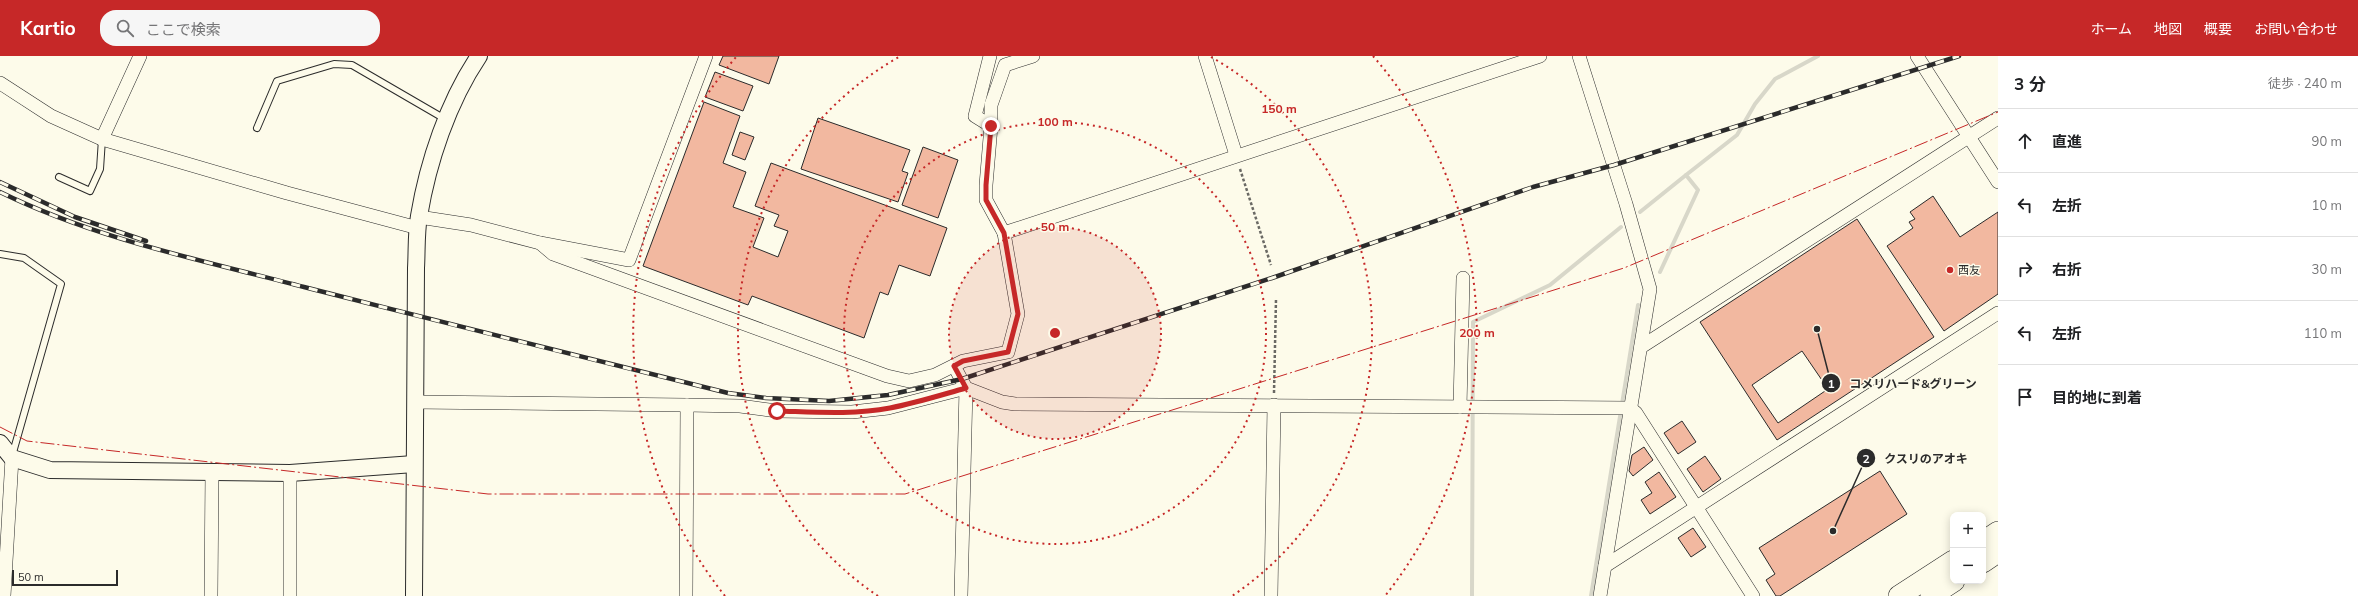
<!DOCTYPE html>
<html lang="ja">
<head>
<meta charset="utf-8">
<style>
  body { margin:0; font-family:Mulish,"Noto Sans JP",sans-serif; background:#f6f6f6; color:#202124 }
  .controls { position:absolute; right:12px; bottom:12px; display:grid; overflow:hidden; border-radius:8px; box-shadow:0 2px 10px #0003 }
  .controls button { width:36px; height:36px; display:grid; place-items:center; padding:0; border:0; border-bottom:1px solid #e0e0e0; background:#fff; color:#202124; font:20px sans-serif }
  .scale { position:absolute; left:12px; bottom:10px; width:106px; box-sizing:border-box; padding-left:4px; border:2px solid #2b2b2b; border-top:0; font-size:11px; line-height:14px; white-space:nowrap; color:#2b2b2b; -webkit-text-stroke:3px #fdfbea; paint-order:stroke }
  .stop { position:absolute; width:12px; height:12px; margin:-9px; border:3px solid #c62828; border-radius:50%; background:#fff }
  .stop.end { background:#c62828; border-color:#fff; box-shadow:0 1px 4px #0008 }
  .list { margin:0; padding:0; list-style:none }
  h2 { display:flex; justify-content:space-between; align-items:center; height:52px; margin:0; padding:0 16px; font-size:17px }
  h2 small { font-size:13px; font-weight:400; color:#757577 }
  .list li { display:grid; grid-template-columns:26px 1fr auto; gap:12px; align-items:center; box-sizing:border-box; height:64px; padding:0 16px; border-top:1px solid #e0e0e0 }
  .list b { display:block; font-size:15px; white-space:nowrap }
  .list em { font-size:13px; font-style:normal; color:#757577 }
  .icon { flex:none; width:22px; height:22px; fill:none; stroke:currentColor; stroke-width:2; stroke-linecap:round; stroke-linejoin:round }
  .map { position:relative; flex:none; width:1998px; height:540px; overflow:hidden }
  header { display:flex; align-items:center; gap:24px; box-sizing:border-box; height:56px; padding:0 20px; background:#c62828; color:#fff }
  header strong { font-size:19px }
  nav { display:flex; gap:22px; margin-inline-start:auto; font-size:14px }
  .search { width:280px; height:36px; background:#f6f6f6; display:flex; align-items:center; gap:10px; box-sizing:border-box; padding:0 14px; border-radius:16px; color:#757577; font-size:15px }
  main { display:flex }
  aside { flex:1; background:#fff }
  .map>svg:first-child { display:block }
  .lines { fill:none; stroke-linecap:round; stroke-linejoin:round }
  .stream { stroke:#d8d7c9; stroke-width:4 }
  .building { fill:#f2b8a0; stroke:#2b2b2b; fill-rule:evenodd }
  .service-casing { stroke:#2b2b2b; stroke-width:8 }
  .minor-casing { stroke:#2b2b2b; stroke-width:14 }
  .tertiary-casing { stroke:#2b2b2b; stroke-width:18 }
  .trunk-casing { stroke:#2b2b2b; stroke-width:22 }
  .path { stroke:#6a6964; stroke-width:2.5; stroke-dasharray:3 2; stroke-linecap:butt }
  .service { stroke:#fdfbea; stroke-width:6 }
  .minor { stroke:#fdfbea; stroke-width:13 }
  .tertiary { stroke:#fdfbea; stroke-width:16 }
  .trunk { stroke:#fdfbea; stroke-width:21 }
  .rail-casing { stroke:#2b2b2b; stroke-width:4.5 }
  .rail { stroke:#fdfbea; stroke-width:3; stroke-dasharray:9; stroke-linecap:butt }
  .power { stroke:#c62828; stroke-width:1; stroke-dasharray:14 3 2 3; stroke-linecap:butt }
  .route { stroke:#c62828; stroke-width:5 }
  .ring { fill:none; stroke:#c62828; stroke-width:2; stroke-dasharray:2 4 }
  .poi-dot { fill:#c62828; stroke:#fdfbea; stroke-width:1.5 }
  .labels { text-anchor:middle; stroke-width:3; stroke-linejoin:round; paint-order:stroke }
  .poi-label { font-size:11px; fill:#2b2b2b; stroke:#fdfbea; text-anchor:start }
  .centre { fill:#c62828; stroke:#fdfbea; stroke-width:2 }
  .ring-label { font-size:12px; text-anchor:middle; font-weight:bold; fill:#c62828; stroke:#fdfbea; stroke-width:3; stroke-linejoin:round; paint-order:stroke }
  .leader { fill:none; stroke:#2b2b2b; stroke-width:1.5 }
  .callout-dot { fill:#2b2b2b; stroke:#fdfbea; stroke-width:1.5 }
  .mark-label { font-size:12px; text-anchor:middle; font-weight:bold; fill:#fff }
  .callout-label { font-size:12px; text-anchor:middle; font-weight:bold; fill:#2b2b2b; stroke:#fdfbea; stroke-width:3; stroke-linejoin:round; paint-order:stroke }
</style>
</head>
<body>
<header>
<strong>Kartio</strong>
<div class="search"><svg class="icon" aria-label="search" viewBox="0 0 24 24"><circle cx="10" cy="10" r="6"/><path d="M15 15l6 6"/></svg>ここで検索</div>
<nav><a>ホーム</a><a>地図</a><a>概要</a><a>お問い合わせ</a></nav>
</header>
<main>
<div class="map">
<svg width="1998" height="540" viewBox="0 0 1998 540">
  <rect width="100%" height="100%" fill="#fdfbea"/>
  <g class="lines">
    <!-- stream -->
    <g class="stream">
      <polyline points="1640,156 1686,119"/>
      <polyline points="1660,216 1698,134 1686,119 1737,79 1755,48 1775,23 1818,0"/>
      <polyline points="1472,540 1473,266 1550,229 1621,171"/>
      <polyline points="1591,540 1638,249"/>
    </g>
  </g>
  <!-- building -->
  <g class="building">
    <polygon points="723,0 779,0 769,28 719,9"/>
    <polygon points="715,16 753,30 743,55 705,41"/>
    <polygon points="704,46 740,60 723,107 746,116 733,151 764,162 753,191 778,201 788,175 774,170 779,159 755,150 771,107 947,172 930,220 899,209 888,239 880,236 864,282 752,240 748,249 643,210"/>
    <polygon points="818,62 910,94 902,115 908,117 898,146 801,113"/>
    <polygon points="740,76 754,81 745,104 732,99"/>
    <polygon points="923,91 958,104 938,162 902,149"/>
    <polygon points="1933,140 1960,181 1998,156 1998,238 1944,275 1887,190 1913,172 1909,166 1915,163 1910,156"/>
    <path d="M1857,163L1934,281L1777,384L1700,266ZM1802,295L1828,333L1778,367L1752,329Z"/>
    <polygon points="1682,365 1696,386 1678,398 1664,377"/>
    <polygon points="1644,391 1653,404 1633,420 1629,415 1632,399"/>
    <polygon points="1705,400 1721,423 1703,436 1687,413"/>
    <polygon points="1880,415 1907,458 1780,540 1776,540 1766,524 1775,518 1759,492"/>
    <polygon points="1659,416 1676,441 1650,458 1641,444 1652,437 1645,426"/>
    <polygon points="1693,472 1706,491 1691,501 1678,482"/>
  </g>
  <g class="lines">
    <defs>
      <g id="service">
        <polyline points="257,72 277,25 334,8 352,9 445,63"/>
        <polyline points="59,121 90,135 100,113 102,83"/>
        <polyline points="0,198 24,202 61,228 12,400"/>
      </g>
      <g id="minor">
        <polyline points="990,0 975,60 991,70 986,129 986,144 1004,177"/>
        <polyline points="1205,0 1236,99"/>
        <polyline points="1579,0 1626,148 1650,233 1600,540"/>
        <polyline points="1917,0 1998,126"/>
        <polyline points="0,27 51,60 102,83 287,137 418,172"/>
        <polyline points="991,70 991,49 1005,9 1033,0"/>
        <polyline points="102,83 140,0"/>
        <polyline points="419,161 471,169 540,187 629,204 706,0"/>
        <polyline points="540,187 553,198 887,320 909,325 935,319 963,305 1008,296 1018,258 1004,177 1540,0"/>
        <polyline points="1641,291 1998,62"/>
        <polyline points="954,310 966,332 961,540"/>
        <polyline points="415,346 687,349 740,350 777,355 852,356 888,352 966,332 1002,346 1015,348 1630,352 1636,357 1753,540"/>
        <polyline points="1460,351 1463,222"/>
        <polyline points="1605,510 1998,257"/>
        <polyline points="4,540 12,402"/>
        <polyline points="211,540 212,416"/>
        <polyline points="290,540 290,417"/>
        <polyline points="686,540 687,349"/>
        <polyline points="1271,540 1274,349"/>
      </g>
      <g id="tertiary">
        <polyline points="0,387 12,402 50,414 290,417 414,408"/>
        <path d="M414,540L416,212C417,195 416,177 419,160C428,106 448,46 479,0"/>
      </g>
      <g id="trunk">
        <polyline points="1983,486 1998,476"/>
        <polyline points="1983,506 1998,496"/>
        <polyline points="1899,540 1953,505"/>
        <polyline points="1931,540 1954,525"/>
      </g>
    </defs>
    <!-- service casing -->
    <use href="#service" class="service-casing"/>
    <!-- minor casing -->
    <use href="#minor" class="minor-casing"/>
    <!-- tertiary casing -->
    <use href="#tertiary" class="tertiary-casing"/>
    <!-- trunk casing -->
    <use href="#trunk" class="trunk-casing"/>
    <!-- path -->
    <g class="path">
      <polyline points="1240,113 1271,209"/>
      <polyline points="1274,337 1276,243"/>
    </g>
    <!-- service -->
    <use href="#service" class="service"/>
    <!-- minor -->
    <use href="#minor" class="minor"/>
    <!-- tertiary -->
    <use href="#tertiary" class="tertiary"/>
    <!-- trunk -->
    <use href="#trunk" class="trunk"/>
    <defs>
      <g id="rail">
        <polyline points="0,126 75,161 146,185"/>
        <path d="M0,136C96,183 201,204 304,231C445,267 586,302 728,337L766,342L829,345L888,339L962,323L1272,222L1533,131L1614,109L1959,0"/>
      </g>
    </defs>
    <!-- rail casing -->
    <use href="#rail" class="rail-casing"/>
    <!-- rail -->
    <use href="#rail" class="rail"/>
    <!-- power -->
    <polyline class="power" points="0,371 27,385 488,438 905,438 1624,212 1998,56"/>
  </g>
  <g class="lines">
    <!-- route -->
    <path class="route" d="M777,355C814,356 853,359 890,352C916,347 941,339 966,332L954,310L963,305L1008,296L1018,258L1004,177L986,144V129L991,70"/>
  </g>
  <!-- distance rings -->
  <circle cx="1055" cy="277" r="106" fill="#c62828" fill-opacity=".12"/>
  <g class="ring">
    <circle cx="1055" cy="277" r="106"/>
    <circle cx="1055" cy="277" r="211"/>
    <path d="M878 540A317 317 0 0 1 899 1M1211 1A317 317 0 0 1 1232 540"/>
    <path d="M725 540A422 422 0 0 1 737 0M1373 0A422 422 0 0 1 1385 540"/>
  </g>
  <!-- markers -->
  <circle class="poi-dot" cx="1950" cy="214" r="4"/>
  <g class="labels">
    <!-- poi labels -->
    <g class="poi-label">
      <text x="1958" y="218">西友</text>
    </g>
  </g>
  <circle cx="1055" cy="277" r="6" class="centre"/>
  <g class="ring-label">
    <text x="1279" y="57">150 m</text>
    <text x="1055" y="70">100 m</text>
    <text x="1055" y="175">50 m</text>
    <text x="1477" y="281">200 m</text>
  </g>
  <!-- callouts -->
  <path class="leader" d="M1817 273L1831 327M1833 475L1866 402"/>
  <g class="callout-dot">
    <circle cx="1817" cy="273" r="4"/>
    <circle cx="1833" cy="475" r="4"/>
    <circle cx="1831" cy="327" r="10"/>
    <circle cx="1866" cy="402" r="10"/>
  </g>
  <g class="mark-label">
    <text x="1831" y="332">1</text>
    <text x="1866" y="407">2</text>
  </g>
  <g class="callout-label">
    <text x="1913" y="332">コメリハード&amp;グリーン</text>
    <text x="1926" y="407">クスリのアオキ</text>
  </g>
</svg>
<div class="controls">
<button>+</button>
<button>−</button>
</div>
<div class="scale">50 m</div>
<div class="stop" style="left:777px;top:355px"></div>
<div class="stop end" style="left:991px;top:70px"></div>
</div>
<aside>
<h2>3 分<small>徒歩 · 240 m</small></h2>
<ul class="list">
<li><svg class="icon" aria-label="ahead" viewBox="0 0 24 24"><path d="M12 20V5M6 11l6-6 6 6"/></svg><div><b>直進</b></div><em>90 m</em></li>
<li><svg class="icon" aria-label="left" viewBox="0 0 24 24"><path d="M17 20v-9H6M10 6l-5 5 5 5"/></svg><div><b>左折</b></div><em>10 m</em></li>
<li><svg class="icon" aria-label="right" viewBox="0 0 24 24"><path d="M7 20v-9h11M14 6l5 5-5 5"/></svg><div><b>右折</b></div><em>30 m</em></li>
<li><svg class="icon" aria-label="left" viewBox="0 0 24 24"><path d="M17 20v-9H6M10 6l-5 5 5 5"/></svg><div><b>左折</b></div><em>110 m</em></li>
<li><svg class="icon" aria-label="arrive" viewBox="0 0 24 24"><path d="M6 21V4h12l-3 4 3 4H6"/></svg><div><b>目的地に到着</b></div></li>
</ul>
</aside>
</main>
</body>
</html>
